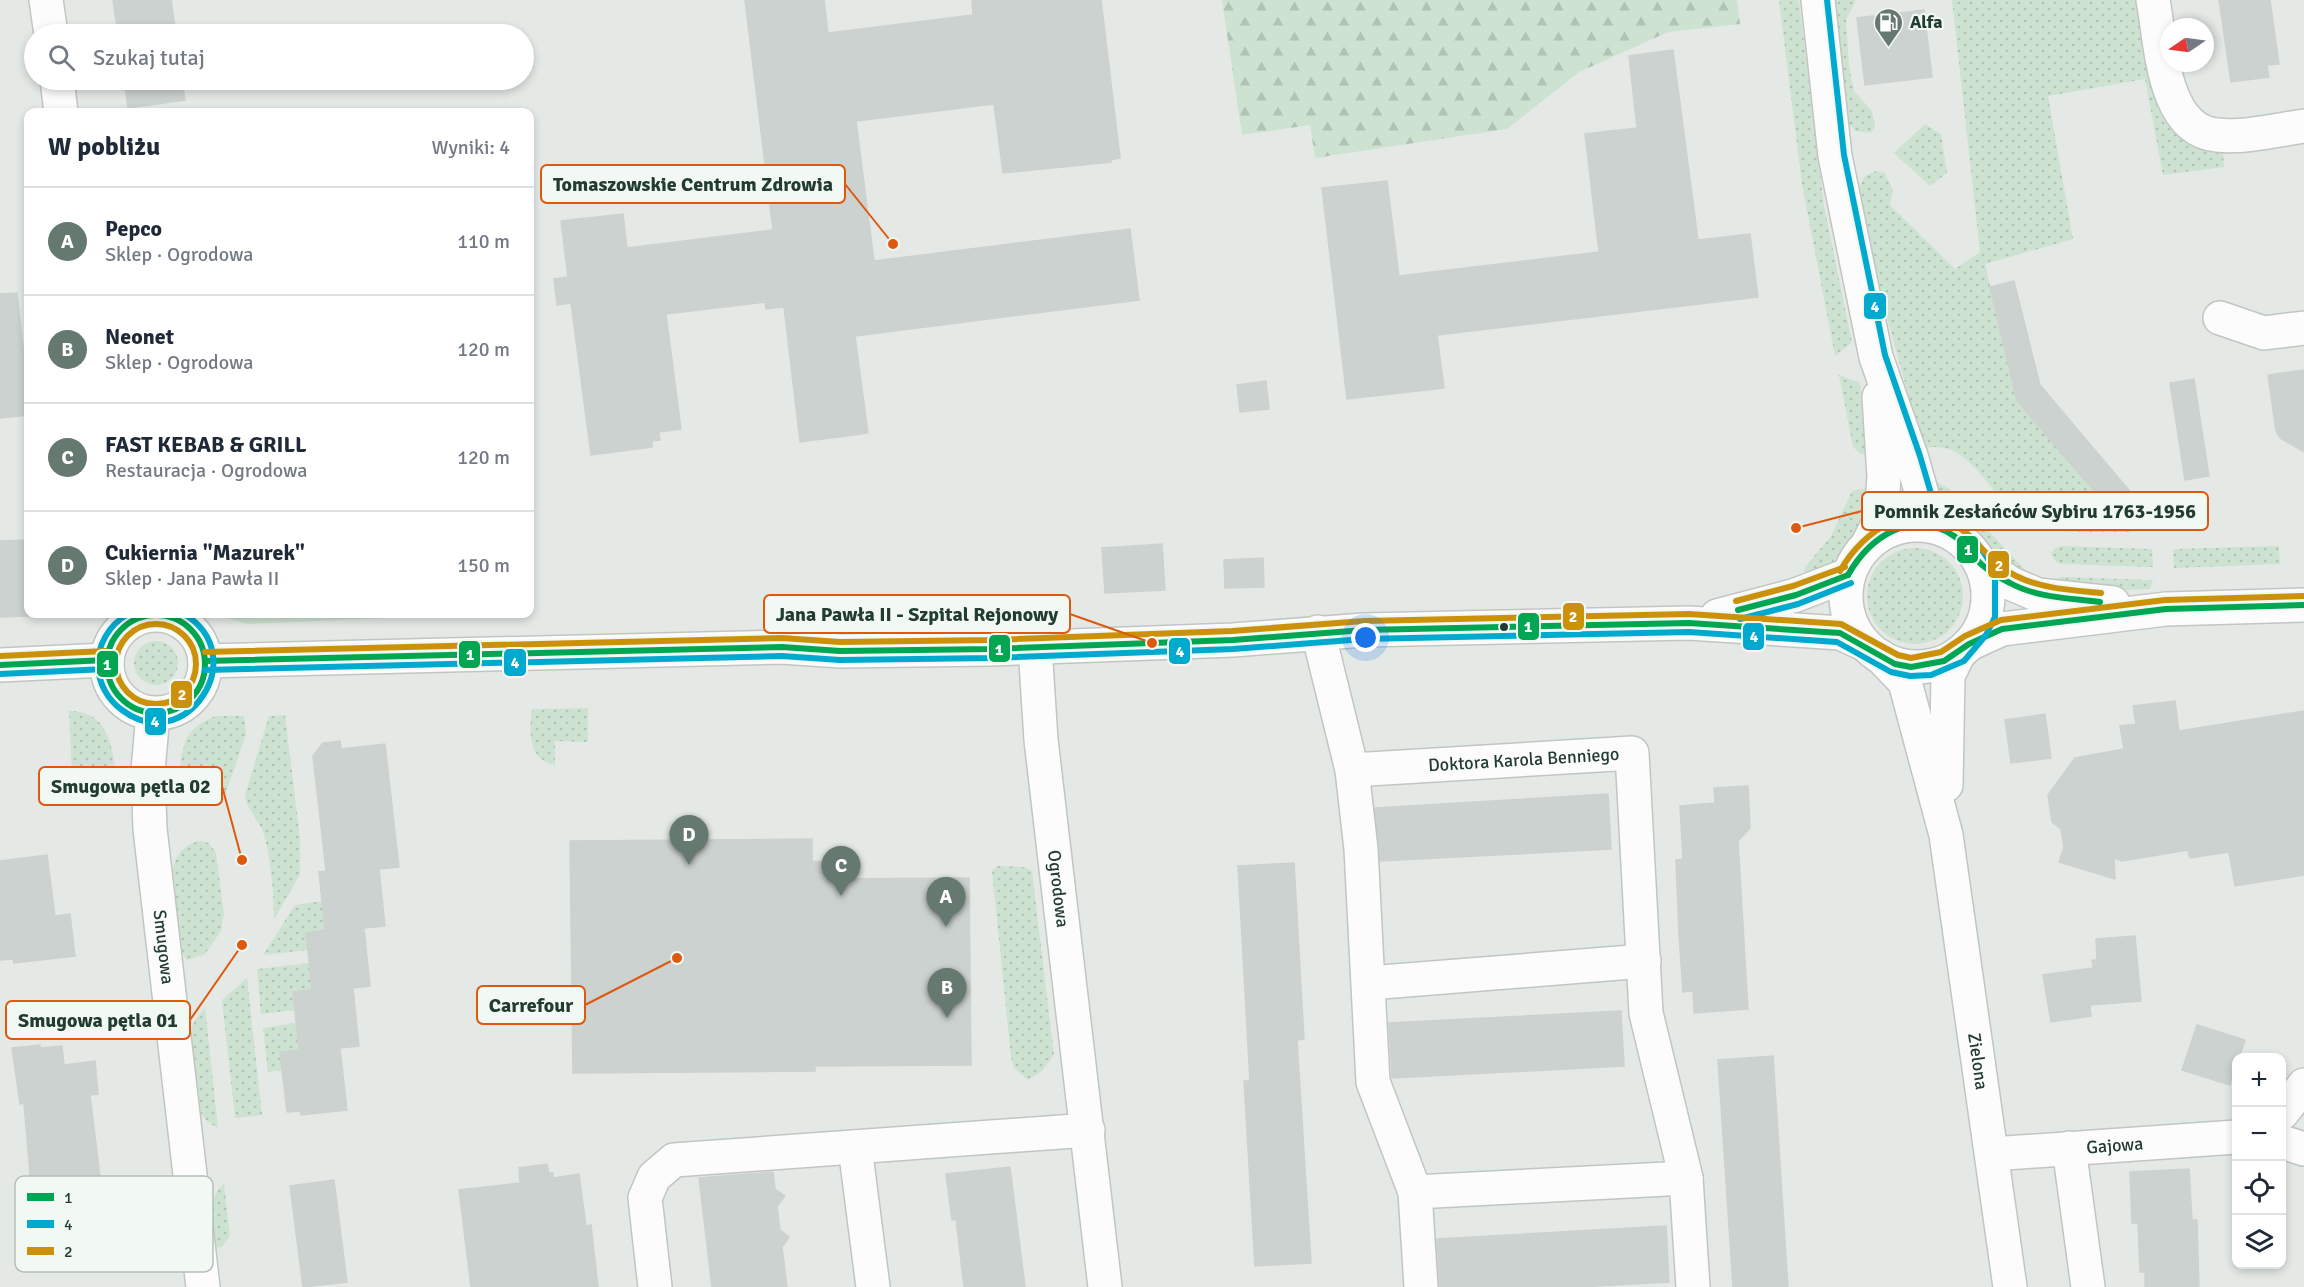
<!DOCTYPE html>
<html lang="pl">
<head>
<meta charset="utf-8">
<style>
  body { margin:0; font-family:Signika,sans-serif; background:#f2f2f3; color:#1f2937 }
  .controls { position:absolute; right:18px; bottom:18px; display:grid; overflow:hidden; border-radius:12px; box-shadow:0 3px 9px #0003 }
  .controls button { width:54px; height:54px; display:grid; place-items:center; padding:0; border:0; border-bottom:2px solid #e0e1e3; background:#fff; color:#1f2937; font:30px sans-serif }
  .compass { position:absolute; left:2160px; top:18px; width:54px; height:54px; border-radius:50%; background:#fff; box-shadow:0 3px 9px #0003; rotate:257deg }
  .you { position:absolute; left:1366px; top:638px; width:21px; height:21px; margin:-15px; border:4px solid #fff; border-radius:50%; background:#1a73e8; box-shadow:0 0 0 9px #1a73e833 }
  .badge { display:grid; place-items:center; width:39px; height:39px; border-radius:50%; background:#667971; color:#fff; font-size:20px; font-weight:700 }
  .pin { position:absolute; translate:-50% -50px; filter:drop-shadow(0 2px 3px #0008) }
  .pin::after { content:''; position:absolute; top:32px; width:21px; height:18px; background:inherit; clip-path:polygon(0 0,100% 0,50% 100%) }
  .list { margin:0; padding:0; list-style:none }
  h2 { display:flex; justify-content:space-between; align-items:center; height:78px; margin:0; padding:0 24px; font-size:26px }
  h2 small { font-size:20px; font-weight:400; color:#747a83 }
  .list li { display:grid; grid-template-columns:39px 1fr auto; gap:18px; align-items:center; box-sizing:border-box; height:108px; padding:0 24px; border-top:2px solid #e0e1e3 }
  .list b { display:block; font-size:22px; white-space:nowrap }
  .list p { margin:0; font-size:20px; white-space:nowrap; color:#747a83 }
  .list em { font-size:20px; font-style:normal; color:#747a83 }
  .icon { flex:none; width:33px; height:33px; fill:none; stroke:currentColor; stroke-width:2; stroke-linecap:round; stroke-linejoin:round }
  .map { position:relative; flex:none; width:2304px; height:1287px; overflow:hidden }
  .search { position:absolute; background:#fff; box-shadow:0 3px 9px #0003; left:24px; top:24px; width:510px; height:66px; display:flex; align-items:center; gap:15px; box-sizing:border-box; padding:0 21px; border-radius:33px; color:#747a83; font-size:22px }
  .panel { position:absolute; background:#fff; box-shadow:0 3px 9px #0003; left:24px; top:108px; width:510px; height:510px; border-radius:12px }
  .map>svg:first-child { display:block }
  .grass { fill:url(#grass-dots) }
  .forest { fill:url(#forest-firs) }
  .park { fill:url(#park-crowns) }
  .building { fill:#ccd2cf; stroke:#cdd2cf; stroke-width:1.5 }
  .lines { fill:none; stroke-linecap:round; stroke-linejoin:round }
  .minor-casing { stroke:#c1c6c3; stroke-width:36 }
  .tertiary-casing { stroke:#c1c6c3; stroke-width:36 }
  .minor { stroke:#fbfcfb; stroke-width:33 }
  .tertiary { stroke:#fbfcfb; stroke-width:33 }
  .bus-1-casing { stroke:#f2f8f4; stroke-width:10 }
  .bus-2-casing { stroke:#f2f8f4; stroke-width:10 }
  .bus-3-casing { stroke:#f2f8f4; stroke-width:10 }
  .bus-1 { stroke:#00a651; stroke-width:6 }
  .bus-2 { stroke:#00a9ce; stroke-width:6 }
  .bus-3 { stroke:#cc910a; stroke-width:6 }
  .bus-dot { fill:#223c32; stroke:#f2f8f4; stroke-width:2 }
  .labels { text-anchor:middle; stroke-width:4.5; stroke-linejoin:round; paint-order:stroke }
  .poi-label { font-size:18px; font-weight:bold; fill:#223c32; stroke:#f2f8f4; text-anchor:start }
  .street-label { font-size:18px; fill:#223c32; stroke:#f2f8f4 }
  .key { fill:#f2f8f4; stroke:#b4c0ba; stroke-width:1.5 }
  .key-label { font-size:16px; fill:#223c32 }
  .leader { fill:none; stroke:#de580e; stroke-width:2 }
  .callout-dot { fill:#de580e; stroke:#f2f8f4; stroke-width:2 }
  .callout { fill:#f2f8f4; stroke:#de580e; stroke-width:2 }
  .callout-label { font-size:20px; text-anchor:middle; font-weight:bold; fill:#223c32 }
  .line-badge { stroke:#f2f8f4; stroke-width:2 }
  .badge-label { font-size:16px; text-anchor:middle; font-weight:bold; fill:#fff }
</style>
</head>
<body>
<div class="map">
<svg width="2304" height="1287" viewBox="0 0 2304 1287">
  <defs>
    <pattern id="grass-dots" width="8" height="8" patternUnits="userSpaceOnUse" patternTransform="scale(1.5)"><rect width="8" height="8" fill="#cde2d1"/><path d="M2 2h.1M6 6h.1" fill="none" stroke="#b0c3b4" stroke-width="1.8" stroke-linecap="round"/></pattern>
    <pattern id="forest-firs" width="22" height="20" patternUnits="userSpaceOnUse" patternTransform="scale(1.5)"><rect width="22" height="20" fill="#cde2d1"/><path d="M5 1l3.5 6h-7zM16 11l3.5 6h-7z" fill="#b0c3b4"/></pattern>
    <pattern id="park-crowns" width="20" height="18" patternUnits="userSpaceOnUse" patternTransform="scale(1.5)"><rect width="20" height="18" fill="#cde2d1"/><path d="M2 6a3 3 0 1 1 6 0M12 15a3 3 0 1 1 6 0" fill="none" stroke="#b0c3b4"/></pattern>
  </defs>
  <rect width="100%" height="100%" fill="#e4e9e6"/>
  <!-- grass -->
  <g class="grass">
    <polygon points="1779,0 1799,0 1824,206 1852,342 1835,356 1802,184"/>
    <polygon points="1835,0 1856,0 1846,20 1849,66 1854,91 1872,111 1875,127 1871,133 1855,131 1848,123"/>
    <path d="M1952,0H2137C2141,21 2144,43 2148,64C2157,114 2165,146 2223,152L2224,167L2163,175L2145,79L2048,96L2073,239L1985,264L2017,401L2131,532C2101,531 2047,536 2022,519C1990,498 1969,435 1923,449L1885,310L1859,188L1865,176L1875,171L1885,173L1893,191L1890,205L1955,269L1980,252Z"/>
    <polygon points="1925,124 1941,134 1947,173 1930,186 1894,153"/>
    <polygon points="1839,375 1860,383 1871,455 1861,454 1853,447"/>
    <polygon points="1936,481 1949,489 2029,574 2029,582 1992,555 1982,538 1947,510 1931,482"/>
    <polygon points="1873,487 1866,522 1834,561 1820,572 1801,581 1806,566 1831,536 1852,491"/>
    <polygon points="2062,546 2152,549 2153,567 2061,564 2056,562 2051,553 2055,548"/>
    <polygon points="2279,546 2280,564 2174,568 2173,549"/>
    <circle cx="1915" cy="596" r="48"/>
    <polygon points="2061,577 2153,580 2150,589 2121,590 2050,582"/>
    <circle cx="156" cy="663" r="22"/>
    <path d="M588,708V742L555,741V765C528,760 529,732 532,709Z"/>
    <path d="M69,711C113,711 112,753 118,787L114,794L73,800Z"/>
    <path d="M285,715L300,838V874L274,920C274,897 271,854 263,832C258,819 246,808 245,795L269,716Z"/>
    <path d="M216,716H244L246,734L226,793L186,789L179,780C182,749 182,728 216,716Z"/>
    <path d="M200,841L209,843L216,853L224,914L221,931L205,954L187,960L180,950C176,916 154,851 200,841Z"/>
    <polygon points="997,866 1024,867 1032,871 1054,1055 1042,1071 1028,1080 1014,1068 1011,1057 992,871"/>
    <polygon points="322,901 325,930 306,933 308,950 263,955 295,905"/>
    <polygon points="309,963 312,990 295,1010 261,1014 257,969"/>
    <polygon points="247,978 262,1115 235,1118 222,1000"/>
    <polygon points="205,1007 218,1128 208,1122 201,1114 191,1034 193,1023"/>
    <polygon points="296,1023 299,1050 280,1052 282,1070 268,1072 263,1028"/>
    <path d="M224,1184L230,1236L222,1247L215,1248C213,1225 204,1201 224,1184Z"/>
  </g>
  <!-- forest -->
  <polygon class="forest" points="1222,0 1737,0 1740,24 1668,32 1579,72 1507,129 1315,158 1310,125 1242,135"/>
  <!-- park -->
  <polygon class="park" points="214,614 478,614 248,624"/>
  <!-- building -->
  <g class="building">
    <polygon points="113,0 171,0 176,34 118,34"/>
    <polygon points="745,0 824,0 828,33 973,15 972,0 1101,0 1120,158 1111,160 1111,162 1003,173 994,104 856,121 874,261 1130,229 1139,300 855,336 868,433 800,442 784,307 766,309 765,302 666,314 681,429 659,432 660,440 652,441 652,447 591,455 571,303 557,305 554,279 568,277 561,221 623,214 627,248 773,230"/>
    <polygon points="2219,0 2270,0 2279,64 2267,65 2269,77 2231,82"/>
    <polygon points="1924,10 1932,77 1865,85 1857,18"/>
    <polygon points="1673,50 1698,240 1750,234 1758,297 1437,335 1444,388 1347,399 1322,188 1387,181 1399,276 1599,252 1585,134 1637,128 1629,56"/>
    <polygon points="124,80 182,80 185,100 128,108"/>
    <polygon points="2014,281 2040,385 2133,495 2112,512 2017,401 1990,287"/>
    <polygon points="17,293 28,391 28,415 0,418 0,294"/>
    <polygon points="2304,370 2304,452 2280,438 2276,431 2268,375"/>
    <polygon points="2194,379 2209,476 2185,480 2170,383"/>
    <polygon points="1266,381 1269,409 1240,412 1237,385"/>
    <polygon points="28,540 28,616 0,617 0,541"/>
    <polygon points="1162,544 1165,590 1105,593 1102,548"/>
    <polygon points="1263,558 1264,587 1225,588 1224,560"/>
    <polygon points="2175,701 2179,731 2304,711 2304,875 2235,886 2229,852 2190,858 2188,850 2122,861 2114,858 2115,879 2059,862 2064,847 2061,829 2052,822 2048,795 2075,758 2124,749 2120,726 2136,724 2133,706"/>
    <polygon points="2045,714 2051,758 2011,763 2005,720"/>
    <polygon points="340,741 341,749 385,744 399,867 379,869 385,926 364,928 370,986 353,988 359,1046 340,1048 347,1110 301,1115 301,1111 287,1112 280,1052 299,1050 293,992 312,990 306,933 325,930 319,872 326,871 313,756 323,743"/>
    <polygon points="1748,786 1750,828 1738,841 1748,1009 1694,1013 1693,991 1683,992 1679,934 1676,860 1683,859 1680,806 1715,803 1714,788"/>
    <polygon points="1608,794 1611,849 1380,861 1375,808"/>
    <polygon points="812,839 812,861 825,862 825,879 969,878 971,1065 815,1066 815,1071 573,1073 570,841"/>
    <polygon points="47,855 55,916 70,914 75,956 14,963 13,959 0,960 0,861"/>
    <polygon points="1294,863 1304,1039 1297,1040 1311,1263 1255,1266 1244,1081 1250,1081 1238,866"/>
    <polygon points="2135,936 2141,1001 2090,1005 2091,1016 2051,1022 2043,975 2093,968 2092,960 2097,960 2096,939"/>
    <polygon points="1621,1011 1624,1066 1392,1078 1389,1023"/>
    <polygon points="2197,1025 2245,1040 2239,1058 2236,1058 2230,1085 2182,1070"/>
    <polygon points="40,1045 40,1048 62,1046 64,1065 95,1061 98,1094 90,1095 102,1193 94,1194 96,1208 82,1210 83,1229 40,1234 39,1222 34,1222 24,1103 20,1104 12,1048"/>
    <polygon points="1773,1056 1788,1287 1733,1287 1718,1060"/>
    <polygon points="547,1164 549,1173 553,1173 553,1178 579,1174 586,1226 591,1225 598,1287 471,1287 459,1190 520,1183 519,1168"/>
    <polygon points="1010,1167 1025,1287 964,1287 956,1219 952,1220 946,1174"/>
    <polygon points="2189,1169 2192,1220 2197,1220 2199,1287 2145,1287 2145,1272 2140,1272 2138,1223 2132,1223 2130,1172"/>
    <polygon points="773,1172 775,1189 785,1196 777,1206 780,1230 789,1237 782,1247 787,1287 712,1287 699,1178"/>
    <polygon points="334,1180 347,1282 303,1287 290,1186"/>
    <polygon points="1666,1226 1669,1282 1579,1287 1440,1287 1437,1239"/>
  </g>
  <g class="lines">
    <defs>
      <g id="minor">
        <polyline points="46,0 51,34"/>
        <path d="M2153,0C2161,41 2162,131 2217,135C2246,138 2276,130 2304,126"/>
        <polyline points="57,80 61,112"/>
        <polyline points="2220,318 2264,333 2304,328"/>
        <polyline points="136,614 137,618"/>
        <polyline points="1318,632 1352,770 1361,849 1373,1082 1415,1192 1421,1287"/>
        <path id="s1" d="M1035,647L1041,740L1105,1287"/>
        <path id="s2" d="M153,714L148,770L150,829L203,1287"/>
        <path id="s3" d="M1352,770L1632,753L1646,1013L1686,1178L1693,1287"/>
        <polyline points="1369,983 1644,961"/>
        <polyline points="2282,1113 2304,1085"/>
        <polyline points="2282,1142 2304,1149"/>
        <polyline points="855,1147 873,1287"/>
        <polyline points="2069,1148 2088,1287"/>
        <path id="s4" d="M1992,1154L2236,1137"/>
        <polyline points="1415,1192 1686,1178"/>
        <polyline points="655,1287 645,1198 654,1177 674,1160 1088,1130"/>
      </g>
      <g id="tertiary">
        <polyline points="1818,0 1835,156 1876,357 1912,459 1927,512 1954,535"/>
        <circle cx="1917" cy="596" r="71"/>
        <polyline points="1868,544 1881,518 1884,477 1879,397"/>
        <polyline points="1980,563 2012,584 2038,595 2113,603"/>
        <circle cx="156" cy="664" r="49"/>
        <polyline points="1717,616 1796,595 1848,575"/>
        <polyline points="1969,644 2002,629 2166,609 2304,605"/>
        <path id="s5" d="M1880,656L1905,682L1946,835L2010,1287"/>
        <polyline points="205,661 782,647 840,651 992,649 1233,640 1364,630 1689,623 1840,633 1864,644"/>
        <polyline points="0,665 106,660"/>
        <polyline points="1946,785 1948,676 1959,653"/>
      </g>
    </defs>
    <!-- minor casing -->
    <use href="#minor" class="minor-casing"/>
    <!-- tertiary casing -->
    <use href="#tertiary" class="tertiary-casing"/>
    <!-- minor -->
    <use href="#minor" class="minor"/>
    <!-- tertiary -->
    <use href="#tertiary" class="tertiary"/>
    <defs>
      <g id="bus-1">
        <path d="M1848,575C1869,538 1912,507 1954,536C1963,542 1969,551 1976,559C1985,569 1998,577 2010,583C2037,598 2070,598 2100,602"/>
        <polyline points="1738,610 1796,595 1848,575"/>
        <circle cx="156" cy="664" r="49"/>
        <polyline points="205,661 782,647 840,651 992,649 1233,640 1364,630 1689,623 1840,633 1895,664 1911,667 1944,661 1969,644 2002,629 2166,609 2304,605"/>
        <polyline points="0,665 106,660"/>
      </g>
      <g id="bus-2">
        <path d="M128,614C109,625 97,645 98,667C99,684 108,700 122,710C185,758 254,656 184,614"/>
        <polyline points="1740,619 1798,604 1851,583"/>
        <polyline points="205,670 782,656 840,660 992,658 1233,649 1364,639 1689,632 1837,642 1891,672 1910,676 1931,675 1964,661 1986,635 1995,617 1995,577 1988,559 1976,541 1935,507 1920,456 1885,355 1844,155 1827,0"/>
        <polyline points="0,674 106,669"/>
      </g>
      <g id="bus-3">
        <path d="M1840,571C1864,529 1915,495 1961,529C1982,545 1990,563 2016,576C2042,589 2073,590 2101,593"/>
        <polyline points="1736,601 1793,586 1845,567"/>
        <circle cx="156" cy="664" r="40"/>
        <polyline points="205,652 782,638 840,642 992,640 1232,631 1364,621 1689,614 1841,624 1898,655 1911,658 1941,652 1965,636 2001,620 2165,600 2304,596"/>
        <polyline points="0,656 106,651"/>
      </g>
    </defs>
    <!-- bus-1 casing -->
    <use href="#bus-1" class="bus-1-casing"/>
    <!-- bus-2 casing -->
    <use href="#bus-2" class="bus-2-casing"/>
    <!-- bus-3 casing -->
    <use href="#bus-3" class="bus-3-casing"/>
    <!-- bus-1 -->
    <use href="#bus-1" class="bus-1"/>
    <!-- bus-2 -->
    <use href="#bus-2" class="bus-2"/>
    <!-- bus-3 -->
    <use href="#bus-3" class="bus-3"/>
  </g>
  <!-- icons -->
  <defs>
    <symbol id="fuel-pin" viewBox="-11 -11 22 30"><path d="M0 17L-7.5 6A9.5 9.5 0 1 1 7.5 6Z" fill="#667971" stroke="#f2f8f4"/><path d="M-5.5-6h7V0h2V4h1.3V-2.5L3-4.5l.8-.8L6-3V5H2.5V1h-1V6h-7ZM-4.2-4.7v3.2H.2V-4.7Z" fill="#fff"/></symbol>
  </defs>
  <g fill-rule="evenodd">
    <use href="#fuel-pin" x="1872" y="6" width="33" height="45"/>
  </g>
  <!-- markers -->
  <circle class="bus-dot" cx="1504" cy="627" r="5"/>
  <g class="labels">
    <!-- poi labels -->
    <g class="poi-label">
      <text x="1910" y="28">Alfa</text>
    </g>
    <!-- street labels -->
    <g class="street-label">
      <text dy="6" stroke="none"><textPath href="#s3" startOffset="172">Doktora Karola Benniego</textPath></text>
      <text dy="6" stroke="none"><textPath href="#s1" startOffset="243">Ogrodowa</textPath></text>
      <text dy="6" stroke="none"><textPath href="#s2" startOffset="234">Smugowa</textPath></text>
      <text dy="6" stroke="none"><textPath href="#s5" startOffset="423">Zielona</textPath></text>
      <text dy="6" stroke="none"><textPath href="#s4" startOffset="123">Gajowa</textPath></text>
    </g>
  </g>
  <!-- legend -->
  <rect x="15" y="1176" width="198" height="96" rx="9" class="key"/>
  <rect x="27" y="1193" width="27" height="8" fill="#00a651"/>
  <rect x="27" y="1220" width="27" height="8" fill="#00a9ce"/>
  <rect x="27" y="1247" width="27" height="8" fill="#cc910a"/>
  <g class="key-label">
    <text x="64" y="1203">1</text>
    <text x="64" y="1230">4</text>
    <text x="64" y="1257">2</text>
  </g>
  <!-- callouts -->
  <path class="leader" d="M893 244L845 184M1796 528L1862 511M1152 643L1070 614M242 860L222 786M677 958L585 1005M242 945L190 1020"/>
  <g class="callout-dot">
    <circle cx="893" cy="244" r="6"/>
    <circle cx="1796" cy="528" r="6"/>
    <circle cx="1152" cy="643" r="6"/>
    <circle cx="242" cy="860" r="6"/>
    <circle cx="677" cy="958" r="6"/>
    <circle cx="242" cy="945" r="6"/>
  </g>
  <g class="callout">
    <rect x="541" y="165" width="304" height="38" rx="6"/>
    <rect x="1862" y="492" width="346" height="38" rx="6"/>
    <rect x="764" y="595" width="306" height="38" rx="6"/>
    <rect x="39" y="767" width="183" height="38" rx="6"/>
    <rect x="477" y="986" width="108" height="38" rx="6"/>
    <rect x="6" y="1001" width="184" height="38" rx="6"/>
  </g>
  <g class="callout-label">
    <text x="693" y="191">Tomaszowskie Centrum Zdrowia</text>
    <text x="2035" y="518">Pomnik Zesłańców Sybiru 1763-1956</text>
    <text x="917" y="621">Jana Pawła II - Szpital Rejonowy</text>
    <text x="131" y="793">Smugowa pętla 02</text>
    <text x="531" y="1012">Carrefour</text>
    <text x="98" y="1027">Smugowa pętla 01</text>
  </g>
  <g class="line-badge">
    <rect x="1863" y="292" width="24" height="28" rx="6" fill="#00a9ce"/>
    <rect x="1956" y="535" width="23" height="29" rx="6" fill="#00a651"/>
    <rect x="1987" y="550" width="23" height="29" rx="6" fill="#cc910a"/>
    <rect x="1562" y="602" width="23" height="29" rx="6" fill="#cc910a"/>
    <rect x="1517" y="612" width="23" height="29" rx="6" fill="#00a651"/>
    <rect x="1742" y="622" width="23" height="29" rx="6" fill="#00a9ce"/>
    <rect x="988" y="634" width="23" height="29" rx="6" fill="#00a651"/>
    <rect x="1168" y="637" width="23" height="28" rx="6" fill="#00a9ce"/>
    <rect x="458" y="640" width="23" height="29" rx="6" fill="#00a651"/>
    <rect x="503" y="648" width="24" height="29" rx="6" fill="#00a9ce"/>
    <rect x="96" y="650" width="23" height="28" rx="6" fill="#00a651"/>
    <rect x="170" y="680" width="23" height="29" rx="6" fill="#cc910a"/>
    <rect x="144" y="707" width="23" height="29" rx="6" fill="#00a9ce"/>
  </g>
  <g class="badge-label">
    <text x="1875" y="312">4</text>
    <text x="1968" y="555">1</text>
    <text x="1999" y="571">2</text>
    <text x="1573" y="622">2</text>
    <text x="1528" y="632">1</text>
    <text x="1754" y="642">4</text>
    <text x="999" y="655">1</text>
    <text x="1180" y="657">4</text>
    <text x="470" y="660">1</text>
    <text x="515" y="668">4</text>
    <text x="107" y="670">1</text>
    <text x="182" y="700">2</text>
    <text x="155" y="727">4</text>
  </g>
</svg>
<div class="controls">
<button>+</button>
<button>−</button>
<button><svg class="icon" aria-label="locate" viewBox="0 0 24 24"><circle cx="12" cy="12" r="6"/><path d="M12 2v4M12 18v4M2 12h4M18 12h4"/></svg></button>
<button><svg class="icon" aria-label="layers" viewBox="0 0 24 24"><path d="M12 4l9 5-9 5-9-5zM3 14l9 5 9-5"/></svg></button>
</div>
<svg class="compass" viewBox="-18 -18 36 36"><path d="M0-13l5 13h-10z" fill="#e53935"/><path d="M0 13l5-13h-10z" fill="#747a83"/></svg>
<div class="you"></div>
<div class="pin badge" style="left:946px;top:927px">A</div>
<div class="pin badge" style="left:947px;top:1018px">B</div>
<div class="pin badge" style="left:841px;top:896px">C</div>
<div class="pin badge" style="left:689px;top:865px">D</div>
<div class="search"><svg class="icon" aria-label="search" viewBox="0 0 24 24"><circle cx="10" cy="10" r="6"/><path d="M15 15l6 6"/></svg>Szukaj tutaj</div>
<section class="panel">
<h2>W pobliżu<small>Wyniki: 4</small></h2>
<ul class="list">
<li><span class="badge">A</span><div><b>Pepco</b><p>Sklep · Ogrodowa</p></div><em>110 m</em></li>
<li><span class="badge">B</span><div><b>Neonet</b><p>Sklep · Ogrodowa</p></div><em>120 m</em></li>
<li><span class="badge">C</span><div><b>FAST KEBAB &amp; GRILL</b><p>Restauracja · Ogrodowa</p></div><em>120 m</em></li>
<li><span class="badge">D</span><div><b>Cukiernia &quot;Mazurek&quot;</b><p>Sklep · Jana Pawła II</p></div><em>150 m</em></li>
</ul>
</section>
</div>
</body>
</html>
